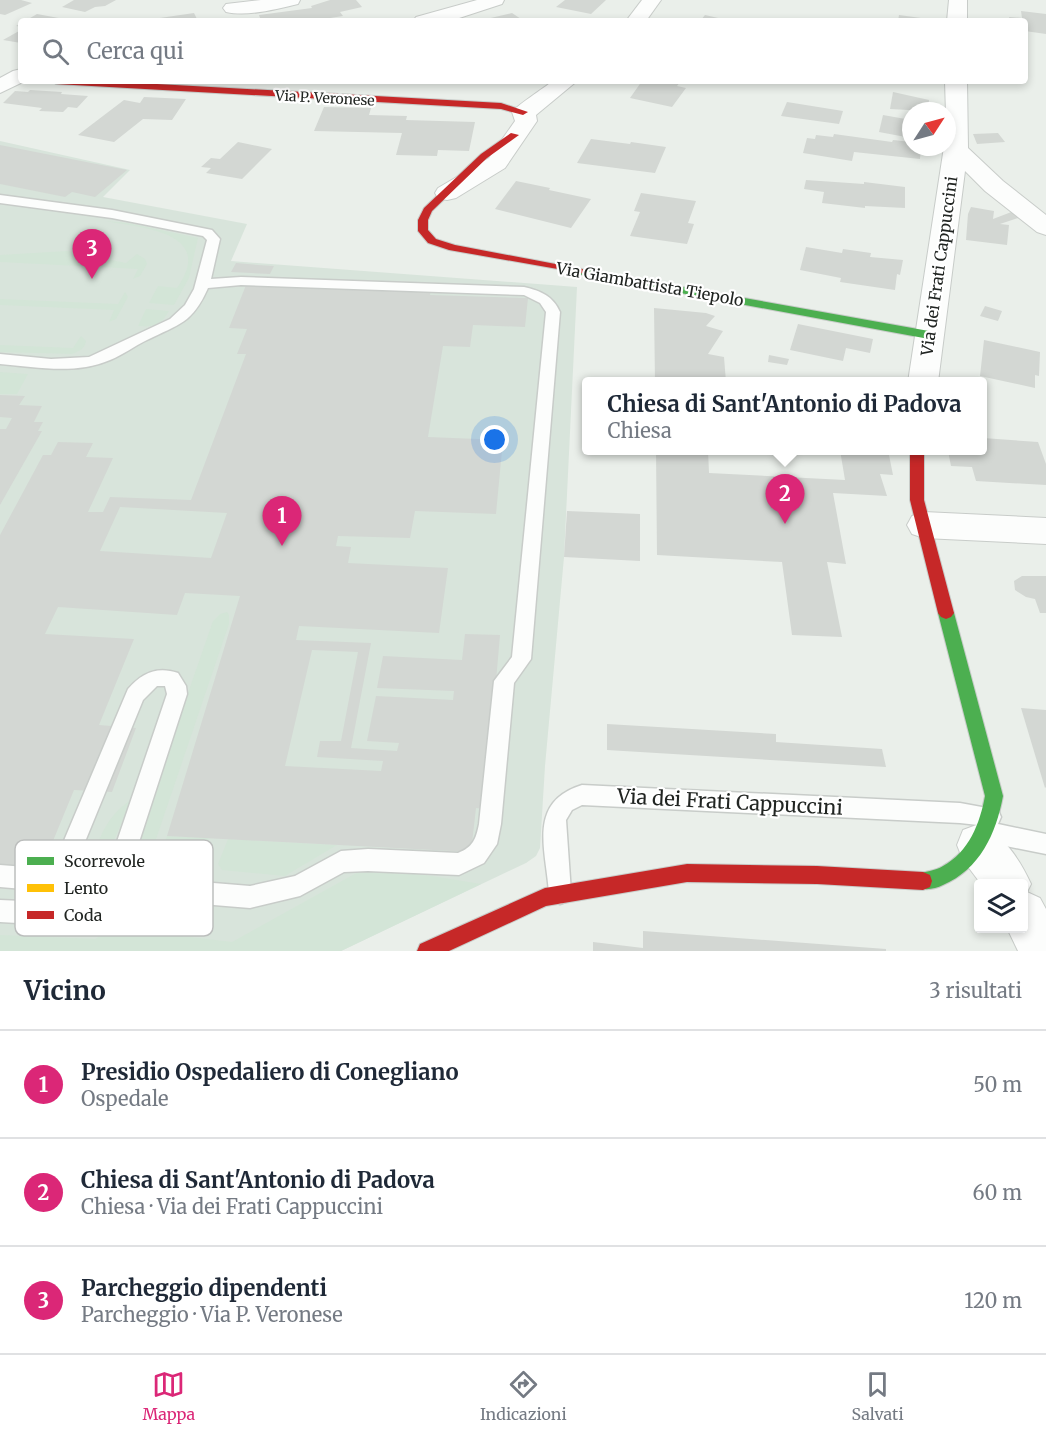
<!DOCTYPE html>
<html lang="it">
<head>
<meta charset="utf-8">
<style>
  body { margin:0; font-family:Merriweather,serif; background:#f2f2f3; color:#1f2937 }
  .controls { position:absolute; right:18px; bottom:18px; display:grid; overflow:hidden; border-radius:6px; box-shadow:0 3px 9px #0003 }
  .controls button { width:54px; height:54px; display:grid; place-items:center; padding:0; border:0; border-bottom:2px solid #e0e1e3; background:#fff; color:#1f2937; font:30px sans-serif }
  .compass { position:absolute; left:902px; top:102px; width:54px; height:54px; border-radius:50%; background:#fff; box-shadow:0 3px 9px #0003; rotate:54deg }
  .you { position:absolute; left:495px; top:440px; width:21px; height:21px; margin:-15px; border:4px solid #fff; border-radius:50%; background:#1a73e8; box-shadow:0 0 0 9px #1a73e833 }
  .badge { display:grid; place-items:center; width:39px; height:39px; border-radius:50%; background:#db2777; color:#fff; font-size:20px; font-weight:700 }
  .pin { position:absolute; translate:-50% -50px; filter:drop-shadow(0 2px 3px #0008) }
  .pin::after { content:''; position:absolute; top:32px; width:21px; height:18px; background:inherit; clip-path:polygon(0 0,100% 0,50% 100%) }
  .popup { position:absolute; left:582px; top:377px; width:405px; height:78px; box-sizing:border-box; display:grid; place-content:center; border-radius:6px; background:#fff; filter:drop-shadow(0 2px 4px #0005); font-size:20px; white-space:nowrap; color:#747a83 }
  .popup b { font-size:22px; color:#1f2937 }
  .popup::after { content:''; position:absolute; left:50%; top:100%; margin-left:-12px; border:12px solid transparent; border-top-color:#fff }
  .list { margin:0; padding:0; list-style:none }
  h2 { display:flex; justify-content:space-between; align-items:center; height:78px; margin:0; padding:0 24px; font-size:26px }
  h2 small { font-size:20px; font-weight:400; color:#747a83 }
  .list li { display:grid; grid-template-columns:39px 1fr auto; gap:18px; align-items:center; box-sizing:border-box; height:108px; padding:0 24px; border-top:2px solid #e0e1e3 }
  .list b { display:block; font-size:22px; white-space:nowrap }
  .list p { margin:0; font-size:20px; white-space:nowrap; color:#747a83 }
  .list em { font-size:20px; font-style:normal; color:#747a83 }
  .icon { flex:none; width:33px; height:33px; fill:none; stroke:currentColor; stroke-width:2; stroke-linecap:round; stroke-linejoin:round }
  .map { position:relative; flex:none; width:1046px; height:951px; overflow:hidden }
  .search { position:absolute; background:#fff; box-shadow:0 3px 9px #0003; left:18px; right:18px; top:18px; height:66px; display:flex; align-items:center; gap:15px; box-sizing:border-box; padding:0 21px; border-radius:6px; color:#747a83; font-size:22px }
  .sheet { height:402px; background:#fff }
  nav { display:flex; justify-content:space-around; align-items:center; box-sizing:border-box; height:84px; border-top:2px solid #e0e1e3; background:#fff; font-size:16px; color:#747a83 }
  nav a { display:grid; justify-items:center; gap:3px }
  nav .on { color:#db2777 }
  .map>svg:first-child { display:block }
  .built { fill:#d8e4db }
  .green { fill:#d3e5d7 }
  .building { fill:#d3d7d3; fill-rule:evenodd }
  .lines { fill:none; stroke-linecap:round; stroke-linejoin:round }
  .lane-casing { stroke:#c8ccc9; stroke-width:3 }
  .street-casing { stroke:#c8ccc9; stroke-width:2 }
  .fast-casing { stroke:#c8ccc9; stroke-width:2 }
  .jam-casing { stroke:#c8ccc9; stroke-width:2 }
  .lane { fill:#fcfdfc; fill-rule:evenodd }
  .street { fill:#fcfdfc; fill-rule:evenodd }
  .fast { fill:#4caf50; fill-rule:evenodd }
  .jam { fill:#c62828; fill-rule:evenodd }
  .labels { text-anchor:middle; stroke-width:4.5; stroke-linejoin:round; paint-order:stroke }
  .far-street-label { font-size:14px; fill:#212522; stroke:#fff }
  .street-label { font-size:16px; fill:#212522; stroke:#fff }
  .near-street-label { font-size:20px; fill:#212522; stroke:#fff }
  .key { fill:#fff; stroke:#bcbebd; stroke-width:1.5 }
  .key-label { font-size:16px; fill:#212522 }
</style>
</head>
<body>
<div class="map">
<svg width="1046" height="951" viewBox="0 0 1046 951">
  <rect width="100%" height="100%" fill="#eaefea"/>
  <!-- built -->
  <polygon class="built" points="0,141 130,170 103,197 247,224 231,261 577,287 564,557 545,766 540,848 536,856 526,863 341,951 0,951"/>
  <!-- green -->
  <g class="green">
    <path d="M105,221L128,223L198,238L189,278L174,305L149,303L158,286L177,288C216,232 143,228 105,221Z"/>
    <polygon points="67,251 126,263 137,254 145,259 147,264 140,276 133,279 138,269 0,262 0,255"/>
    <polygon points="125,292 128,297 116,319 109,322 114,310 0,305 0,299 118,304"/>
    <path d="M146,309L169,311C162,324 153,328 138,326Z"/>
    <path d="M81,336L86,341C85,349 79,351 72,354L0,352V345L73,348Z"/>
    <polygon points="0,372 28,374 17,394 0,394"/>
    <polygon points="227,612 229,615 229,624 150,857 146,863 136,865 132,854 213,621 220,614"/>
    <path d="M132,799L108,854L95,864H89C102,834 105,818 132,799Z"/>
    <path d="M167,836L209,838L199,866C192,870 159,870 158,859C158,853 165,842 167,836Z"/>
    <polygon points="228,839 337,845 285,876 222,870 218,864"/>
    <polygon points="376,867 481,884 341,951 0,951 0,935 95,939 145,908 157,933 232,942 358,872"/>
  </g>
  <!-- building -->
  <g class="building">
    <polygon points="0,0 21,0 32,3 5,15 0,14"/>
    <polygon points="74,0 116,0 105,6 95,7 85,12 62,7"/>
    <polygon points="330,0 356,0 362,7 340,12 343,16 324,19 326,21 261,21 259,15 312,8 311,6"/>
    <polygon points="565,0 606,0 591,14 556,7"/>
    <polygon points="1021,11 1046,14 1046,34 1025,31 1025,21 1010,21 1009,17 1022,18"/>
    <polygon points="194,13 198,21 154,21 153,19"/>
    <polygon points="512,13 524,21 482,21 482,20"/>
    <polygon points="37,14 64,19 61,21 25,21"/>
    <polygon points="705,15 727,20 727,21 693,21 695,19 701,20"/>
    <polygon points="899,15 921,18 921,21 898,21"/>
    <polygon points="21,23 21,43 3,40 19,31 21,27 16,26"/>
    <polygon points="642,81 674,81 680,82 677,86 686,88 672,107 630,98"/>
    <polygon points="30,90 62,92 61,94 88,96 77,108 68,107 63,112 39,111 42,108 3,103 15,91 28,92"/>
    <polygon points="893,92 929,100 928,111 890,109"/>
    <polygon points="144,97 186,99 172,120 143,119 114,142 78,135 124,100 140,103"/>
    <polygon points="787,102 843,111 839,124 781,116"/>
    <polygon points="324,107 371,108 369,115 407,116 406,120 475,122 469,151 438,150 437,156 396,155 402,133 314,131"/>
    <polygon points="883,115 911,120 911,138 879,132"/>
    <polygon points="998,133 1005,142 977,144 973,134"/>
    <polygon points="834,134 892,142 893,140 911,142 911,147 921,147 920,159 854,152 852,161 803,153 807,138 815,139 816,135 833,137"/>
    <polygon points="591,139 630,144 631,142 666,147 655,173 577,163"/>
    <polygon points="238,142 272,149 242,179 206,173 211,168 201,167 211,158 220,159"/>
    <polygon points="0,145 127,170 95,197 72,192 65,197 0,184"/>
    <polygon points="806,180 864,184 864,182 905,187 905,208 865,206 865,208 822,203 824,192 804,189"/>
    <polygon points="516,181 550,188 549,190 591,199 571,228 495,209"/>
    <polygon points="641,193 696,201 688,223 694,224 687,244 630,236 640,212 634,211"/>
    <polygon points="971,207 994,211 993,219 1014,211 1021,217 1000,224 1009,225 1007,245 966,240 968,214"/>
    <polygon points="806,247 842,253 843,249 871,253 870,257 903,260 900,275 897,274 895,290 840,282 841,278 800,270"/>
    <polygon points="236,263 258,265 274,266 270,274 231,272"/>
    <path d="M248,280L432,286L430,295L528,298L525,327L473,325L470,347L443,346L428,437L503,440L496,514L415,511L410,538L338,536L336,546L351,547L348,563L448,568L439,633L299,626L296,640L371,643L351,748L397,751L399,743L367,741L376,696L453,700L454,691L377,688L383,656L462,660L465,634L500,635L485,809L476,808L471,852L167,836L240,596L185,593L177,615L58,607L45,634L134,639L99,725L136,728L112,792L74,790L41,870L0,867V535L43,455H51L58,442L93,443L86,457L113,458L88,512H103L110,497L191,500L246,354H237L247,329L229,328ZM120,507L227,513L211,558L100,551ZM312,650L358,652L341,741H320L317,757L383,761L381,771L285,766Z"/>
    <polygon points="985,306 1002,311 998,321 980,316"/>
    <polygon points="654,308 706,313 715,316 706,326 723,331 708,354 724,357 726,382 655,382"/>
    <polygon points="798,324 873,339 870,353 846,348 843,361 790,350"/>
    <polygon points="984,340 1040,352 1039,376 1035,375 1035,388 980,376"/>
    <polygon points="769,355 789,359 787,365 768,362"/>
    <polygon points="0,395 25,396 19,405 42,406 34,422 43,422 38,431 42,431 0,505 0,429 6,429 12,418 0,417"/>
    <polygon points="983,438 1038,442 1046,464 1046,485 976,481 972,467 951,466 948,451 973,453 972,450 983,450"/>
    <polygon points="656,450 708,450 709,473 845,480 840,450 888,450 893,475 880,474 887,496 833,493 846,564 827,562 842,637 792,635 782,562 657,555"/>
    <polygon points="567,511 640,514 640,561 564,557"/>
    <polygon points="1022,576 1046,576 1046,613 1040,613 1035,599 1026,597 1015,590 1014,581"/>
    <polygon points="1021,708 1046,710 1046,787 1045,788"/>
    <polygon points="607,724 776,734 776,742 882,749 886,767 607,750"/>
    <polygon points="643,931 886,949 886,951 593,951 593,942 643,948"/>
  </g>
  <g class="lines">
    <defs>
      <g id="lane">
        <path d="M0,195L112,210L212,230L220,239L211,279L241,277L524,287C541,291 553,296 560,312L531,659L514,683L501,824L497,844L484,863L459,875L368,871L344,872L300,896L250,908L117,897L70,926L0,922V900L67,903L82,894L0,887V865L52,869L128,689C142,673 157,666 178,673L186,686L187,694L128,876L250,886L295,876L341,851L368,849L458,853C473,847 476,839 479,824L494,681L512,657L546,312L540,303L524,295L241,285L208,288C192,324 179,324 147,340C134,346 123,355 110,360C75,375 37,367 0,364V354L51,359L89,357L170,319L185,305L194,289L207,240L203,236L112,218L0,203ZM157,686H165L167,694L106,874L73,871L143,700Z"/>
        <path d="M582,785L960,803L998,810L1001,817L998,824L1046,834V854L986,842L978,839L975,832L978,825L960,823L582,805L572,810L566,820L571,893L568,901L560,904L552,901L549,893C546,849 527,802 582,785Z"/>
      </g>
      <g id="street">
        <path d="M261,0H300L298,4C276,9 248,17 226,12L223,8L226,4Z"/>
        <polygon points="477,0 504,0 502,4 450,21 413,21 416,17"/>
        <polygon points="642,0 661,0 646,21 626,21"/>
        <polygon points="949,0 967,0 967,21 947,21"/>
        <polygon points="21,69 21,81 25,81 0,93 0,78 13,71"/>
        <path d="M553,81H577L536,115L537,121L505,168L456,198L447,200L438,198L435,193L438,188L489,158L515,121L512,112C515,107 545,87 553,81Z"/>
        <polygon points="945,81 967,81 968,148 1003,181 1046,215 1046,235 1037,232 985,191 965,171 938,382 908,382 944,147 947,147"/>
        <polygon points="924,512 1046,518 1046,544 924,538 912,534 907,525 912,516"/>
        <path d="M979,824C1003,834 1020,860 1031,884L1027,892L1040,898L1046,909V951H1018L1007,928H1024V884H981L963,860L957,845L963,830Z"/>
      </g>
      <g id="fast">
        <polygon points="582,269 929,331 935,335 929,339 578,274 576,272"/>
        <path d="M946,607L951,609L954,613L1003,796C996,834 980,869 943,885C935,889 925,891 916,887L914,881L916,875C925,871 935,871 943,866C969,852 980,823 985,796L938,613L941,609Z"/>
      </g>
      <g id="jam">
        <polygon points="52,81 103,81 501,103 528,112 523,115 501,109 56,84"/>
        <polygon points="511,133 519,135 487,158 432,211 428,220 428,230 436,239 455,245 582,269 588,272 586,274 449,250 428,243 418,231 418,220 424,208 481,154"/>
        <polygon points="910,450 924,450 924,500 954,613 951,617 946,619 941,617 938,613 910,500"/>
        <polygon points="687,864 817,866 923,872 930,875 932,881 930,887 923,890 817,884 687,882 546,906 449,951 417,951 420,944 545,888"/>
      </g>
    </defs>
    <!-- lane casing -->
    <use href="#lane" class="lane-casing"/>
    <!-- street casing -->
    <use href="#street" class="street-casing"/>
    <!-- fast casing -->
    <use href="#fast" class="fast-casing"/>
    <!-- jam casing -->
    <use href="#jam" class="jam-casing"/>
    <!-- lane -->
    <use href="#lane" class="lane"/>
    <!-- street -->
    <use href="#street" class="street"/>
    <!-- fast -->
    <use href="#fast" class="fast"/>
    <!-- jam -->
    <use href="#jam" class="jam"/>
  </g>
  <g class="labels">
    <!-- far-street labels -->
    <g class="far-street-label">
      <text transform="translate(325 98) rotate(3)" y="5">Via P. Veronese</text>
    </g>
    <!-- street labels -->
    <g class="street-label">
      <text transform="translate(939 266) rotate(-82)" y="6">Via dei Frati Cappuccini</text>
      <text transform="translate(650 284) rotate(10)" y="6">Via Giambattista Tiepolo</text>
    </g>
    <!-- near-street labels -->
    <g class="near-street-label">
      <text transform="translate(730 802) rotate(3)" y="7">Via dei Frati Cappuccini</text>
    </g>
  </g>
  <!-- legend -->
  <rect x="15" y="840" width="198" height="96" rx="9" class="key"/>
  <rect x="27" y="857" width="27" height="8" fill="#4caf50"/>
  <rect x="27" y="884" width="27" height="8" fill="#ffc107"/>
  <rect x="27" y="911" width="27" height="8" fill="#c62828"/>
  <g class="key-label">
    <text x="64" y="867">Scorrevole</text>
    <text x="64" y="894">Lento</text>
    <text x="64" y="921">Coda</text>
  </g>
</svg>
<div class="controls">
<button><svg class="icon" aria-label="layers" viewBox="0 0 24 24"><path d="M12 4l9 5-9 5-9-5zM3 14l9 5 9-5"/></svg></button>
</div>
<svg class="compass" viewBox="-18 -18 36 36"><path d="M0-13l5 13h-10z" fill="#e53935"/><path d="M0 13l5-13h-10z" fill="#747a83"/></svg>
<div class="you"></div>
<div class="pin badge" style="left:282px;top:546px">1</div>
<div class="pin badge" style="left:785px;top:524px">2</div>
<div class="popup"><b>Chiesa di Sant'Antonio di Padova</b>Chiesa</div>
<div class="pin badge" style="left:92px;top:279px">3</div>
<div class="search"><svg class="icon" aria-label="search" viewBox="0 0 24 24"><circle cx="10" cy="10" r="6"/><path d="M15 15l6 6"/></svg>Cerca qui</div>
</div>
<section class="sheet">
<h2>Vicino<small>3 risultati</small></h2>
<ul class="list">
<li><span class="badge">1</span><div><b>Presidio Ospedaliero di Conegliano</b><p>Ospedale</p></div><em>50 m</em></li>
<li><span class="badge">2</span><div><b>Chiesa di Sant'Antonio di Padova</b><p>Chiesa · Via dei Frati Cappuccini</p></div><em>60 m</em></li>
<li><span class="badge">3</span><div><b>Parcheggio dipendenti</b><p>Parcheggio · Via P. Veronese</p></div><em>120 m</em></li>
</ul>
</section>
<nav>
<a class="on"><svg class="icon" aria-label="map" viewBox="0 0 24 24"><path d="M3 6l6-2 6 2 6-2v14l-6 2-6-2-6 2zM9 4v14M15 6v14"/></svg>Mappa</a>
<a><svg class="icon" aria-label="directions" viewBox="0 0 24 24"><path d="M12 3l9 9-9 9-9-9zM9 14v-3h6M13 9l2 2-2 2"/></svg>Indicazioni</a>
<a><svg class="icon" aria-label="saved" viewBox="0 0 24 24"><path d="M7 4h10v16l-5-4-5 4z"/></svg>Salvati</a>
</nav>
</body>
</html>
